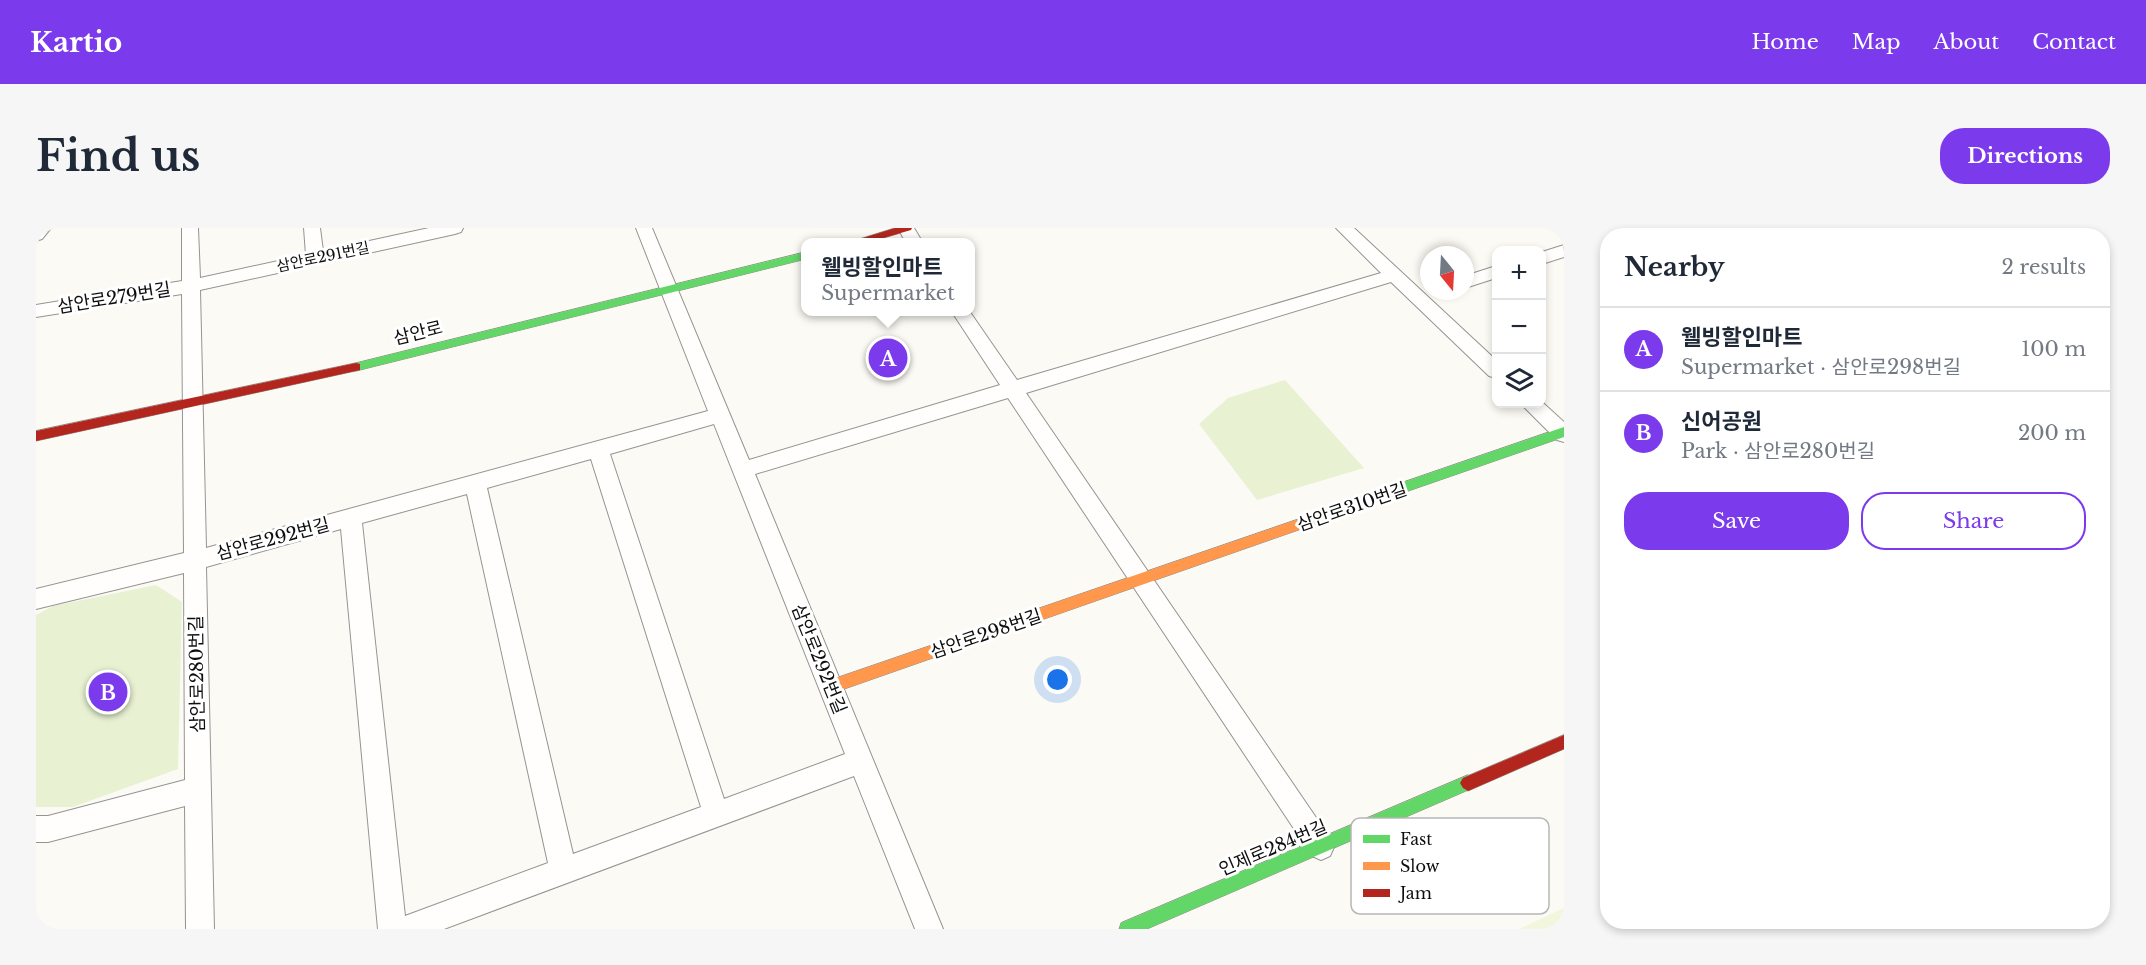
<!DOCTYPE html>
<html lang="en">
<head>
<meta charset="utf-8">
<style>
  body { margin:0; font-family:"Libre Baskerville","Noto Sans KR",serif; background:#f6f6f7; color:#1f2937 }
  .controls { position:absolute; right:18px; top:18px; display:grid; overflow:hidden; border-radius:12px; box-shadow:0 3px 9px #0003 }
  .controls button { width:54px; height:54px; display:grid; place-items:center; padding:0; border:0; border-bottom:2px solid #e0e1e3; background:#fff; color:#1f2937; font:30px sans-serif }
  .compass { position:absolute; left:1384px; top:18px; width:54px; height:54px; border-radius:50%; background:#fff; box-shadow:0 3px 9px #0003; rotate:162deg }
  .you { position:absolute; left:1022px; top:452px; width:21px; height:21px; margin:-15px; border:4px solid #fff; border-radius:50%; background:#1a73e8; box-shadow:0 0 0 9px #1a73e833 }
  .badge { display:grid; place-items:center; width:39px; height:39px; border-radius:50%; background:#7c3aed; color:#fff; font-size:20px; font-weight:700 }
  .pin { position:absolute; translate:-50% -50%; border:3px solid #fff; box-shadow:0 2px 6px #0006 }
  .popup { position:absolute; left:765px; top:10px; width:174px; height:78px; box-sizing:border-box; display:grid; place-content:center; border-radius:12px; background:#fff; filter:drop-shadow(0 2px 4px #0005); font-size:20px; white-space:nowrap; color:#747a83 }
  .popup b { font-size:22px; color:#1f2937 }
  .popup::after { content:''; position:absolute; left:50%; top:100%; margin-left:-12px; border:12px solid transparent; border-top-color:#fff }
  .list { margin:0; padding:0; list-style:none }
  h2 { display:flex; justify-content:space-between; align-items:center; height:78px; margin:0; padding:0 24px; font-size:26px }
  h2 small { font-size:20px; font-weight:400; color:#747a83 }
  .list li { display:grid; grid-template-columns:39px 1fr auto; gap:18px; align-items:center; box-sizing:border-box; height:84px; padding:0 24px; border-top:2px solid #e0e1e3 }
  .list b { display:block; font-size:22px; white-space:nowrap }
  .list p { margin:0; font-size:20px; white-space:nowrap; color:#747a83 }
  .list em { font-size:20px; font-style:normal; color:#747a83 }
  .actions { display:flex; gap:12px; padding:18px 24px }
  .actions a { flex:1; padding:14px 0; border:2px solid #7c3aed; border-radius:24px; text-align:center; font-size:21px; color:#7c3aed }
  .actions .main { background:#7c3aed; color:#fff }
  .icon { flex:none; width:33px; height:33px; fill:none; stroke:currentColor; stroke-width:2; stroke-linecap:round; stroke-linejoin:round }
  .map { position:relative; flex:none; width:1528px; height:701px; overflow:hidden; border-radius:24px }
  header { display:flex; align-items:center; gap:36px; box-sizing:border-box; height:84px; padding:0 30px; background:#7c3aed; color:#fff }
  header strong { font-size:28px }
  nav { display:flex; gap:33px; margin-inline-start:auto; font-size:21px }
  .intro { display:flex; align-items:center; justify-content:space-between; box-sizing:border-box; height:144px; padding:0 36px }
  h1 { margin:0; font-size:42px }
  .button { padding:15px 27px; border-radius:24px; background:#7c3aed; color:#fff; font-size:21px; font-weight:700 }
  main { display:flex; gap:36px; padding:0 36px }
  aside { flex:1; background:#fff; border-radius:24px; box-shadow:0 3px 9px #0003 }
  .map>svg:first-child { display:block }
  .green { fill:#e8f2d3 }
  .pitch { fill:#f1f6dd }
  .lines { fill:none; stroke-linecap:round; stroke-linejoin:round }
  .street-casing { stroke:#959492; stroke-width:2 }
  .fast-casing { stroke:#8c8b88; stroke-width:1 }
  .slow-casing { stroke:#8c8b88; stroke-width:1 }
  .jam-casing { stroke:#8c8b88; stroke-width:1 }
  .street { fill:#fffefd; fill-rule:evenodd }
  .fast { fill:#63d668; fill-rule:evenodd }
  .slow { fill:#ff974d; fill-rule:evenodd }
  .jam { fill:#b3261e; fill-rule:evenodd }
  .labels { text-anchor:middle; stroke-width:6; stroke-linejoin:round; paint-order:stroke }
  .far-street-label { font-size:15px; fill:#0e0e0e; stroke:#fff }
  .street-label { font-size:18px; fill:#0e0e0e; stroke:#fff }
  .key { fill:#fff; stroke:#b7b7b7; stroke-width:1.5 }
  .key-label { font-size:16px; fill:#0e0e0e }
</style>
</head>
<body>
<header>
<strong>Kartio</strong>
<nav><a>Home</a><a>Map</a><a>About</a><a>Contact</a></nav>
</header>
<div class="intro"><h1>Find us</h1><a class="button">Directions</a></div>
<main>
<div class="map">
<svg width="1528" height="701" viewBox="0 0 1528 701">
  <rect width="100%" height="100%" fill="#fcfaf4"/>
  <!-- green -->
  <g class="green">
    <polygon points="1249,152 1328,240 1221,272 1163,196 1192,170"/>
    <polygon points="120,357 146,374 142,541 37,579 0,579 0,387 17,378"/>
  </g>
  <!-- pitch -->
  <polygon class="pitch" points="1528,680 1528,701 1483,701"/>
  <g class="lines">
    <defs>
      <g id="street">
        <polygon points="0,0 15,0 6,11 0,13"/>
        <path d="M146,0H162L164,50L270,27L268,0H284L287,23L393,0H427L425,4L419,6L164,62L170,320L672,183L600,0H616L713,232L964,157L916,84H934L981,152L1345,45L1300,0H1318L1460,132V150L1453,148L1355,54L990,165L1294,610L1298,619L1294,628L1285,632L1276,628L972,170L719,246L907,701H879L818,548L408,701H342L305,301L170,339L178,701H150L149,578L12,614H0V588H12L149,552L148,345L0,381V361L148,325L146,66L0,89V77L146,53ZM678,196L809,526L688,571L574,226ZM555,231L665,579L537,626L451,260ZM431,266L512,635L369,688L326,295Z"/>
        <polygon points="862,0 878,0 887,15 870,15"/>
        <polygon points="1528,17 1528,29 1506,36 1506,24"/>
        <polygon points="1460,38 1460,50 1429,60 1429,48"/>
        <polygon points="1506,174 1528,194 1528,214 1521,212 1485,176"/>
      </g>
      <g id="fast">
        <polygon points="770,24 770,31 320,143 314,139 320,135"/>
        <polygon points="1528,199 1528,209 1286,293 1281,292 1280,288 1281,284"/>
        <polygon points="1432,547 1437,550 1440,555 1437,560 1111,701 1083,701 1085,695"/>
      </g>
      <polygon id="slow" points="1286,283 1291,284 1292,288 1291,292 794,466 789,464 787,459 789,454 794,452"/>
      <g id="jam">
        <polygon points="859,0 876,0 875,2 830,15 811,15"/>
        <polygon points="320,135 324,136 324,142 0,213 0,203"/>
        <polygon points="1528,507 1528,521 1432,563 1427,560 1424,555 1427,550"/>
      </g>
    </defs>
    <!-- street casing -->
    <use href="#street" class="street-casing"/>
    <!-- fast casing -->
    <use href="#fast" class="fast-casing"/>
    <!-- slow casing -->
    <use href="#slow" class="slow-casing"/>
    <!-- jam casing -->
    <use href="#jam" class="jam-casing"/>
    <!-- street -->
    <use href="#street" class="street"/>
    <!-- fast -->
    <use href="#fast" class="fast"/>
    <!-- slow -->
    <use href="#slow" class="slow"/>
    <!-- jam -->
    <use href="#jam" class="jam"/>
  </g>
  <g class="labels">
    <!-- far-street labels -->
    <g class="far-street-label">
      <text transform="translate(287 29) rotate(-12)" y="5">삼안로291번길</text>
    </g>
    <!-- street labels -->
    <g class="street-label">
      <text transform="translate(78 70) rotate(-9)" y="6">삼안로279번길</text>
      <text transform="translate(382 105) rotate(-14)" y="6">삼안로</text>
      <text transform="translate(1316 279) rotate(-19)" y="6">삼안로310번길</text>
      <text transform="translate(237 311) rotate(-15)" y="6">삼안로292번길</text>
      <text transform="translate(950 406) rotate(-19)" y="6">삼안로298번길</text>
      <text transform="translate(783 431) rotate(68)" y="6">삼안로292번길</text>
      <text transform="translate(161 446) rotate(-91)" y="6">삼안로280번길</text>
      <text transform="translate(1237 620) rotate(-23)" y="6">인제로284번길</text>
    </g>
  </g>
  <!-- legend -->
  <rect x="1315" y="590" width="198" height="96" rx="9" class="key"/>
  <rect x="1327" y="607" width="27" height="8" fill="#63d668"/>
  <rect x="1327" y="634" width="27" height="8" fill="#ff974d"/>
  <rect x="1327" y="661" width="27" height="8" fill="#b3261e"/>
  <g class="key-label">
    <text x="1364" y="617">Fast</text>
    <text x="1364" y="644">Slow</text>
    <text x="1364" y="671">Jam</text>
  </g>
</svg>
<div class="controls">
<button>+</button>
<button>−</button>
<button><svg class="icon" aria-label="layers" viewBox="0 0 24 24"><path d="M12 4l9 5-9 5-9-5zM3 14l9 5 9-5"/></svg></button>
</div>
<svg class="compass" viewBox="-18 -18 36 36"><path d="M0-13l5 13h-10z" fill="#e53935"/><path d="M0 13l5-13h-10z" fill="#747a83"/></svg>
<div class="you"></div>
<div class="pin badge" style="left:852px;top:130px">A</div>
<div class="popup"><b>웰빙할인마트</b>Supermarket</div>
<div class="pin badge" style="left:72px;top:464px">B</div>
</div>
<aside>
<h2>Nearby<small>2 results</small></h2>
<ul class="list">
<li><span class="badge">A</span><div><b>웰빙할인마트</b><p>Supermarket · 삼안로298번길</p></div><em>100 m</em></li>
<li><span class="badge">B</span><div><b>신어공원</b><p>Park · 삼안로280번길</p></div><em>200 m</em></li>
</ul>
<div class="actions"><a class="main">Save</a><a>Share</a></div>
</aside>
</main>
</body>
</html>
